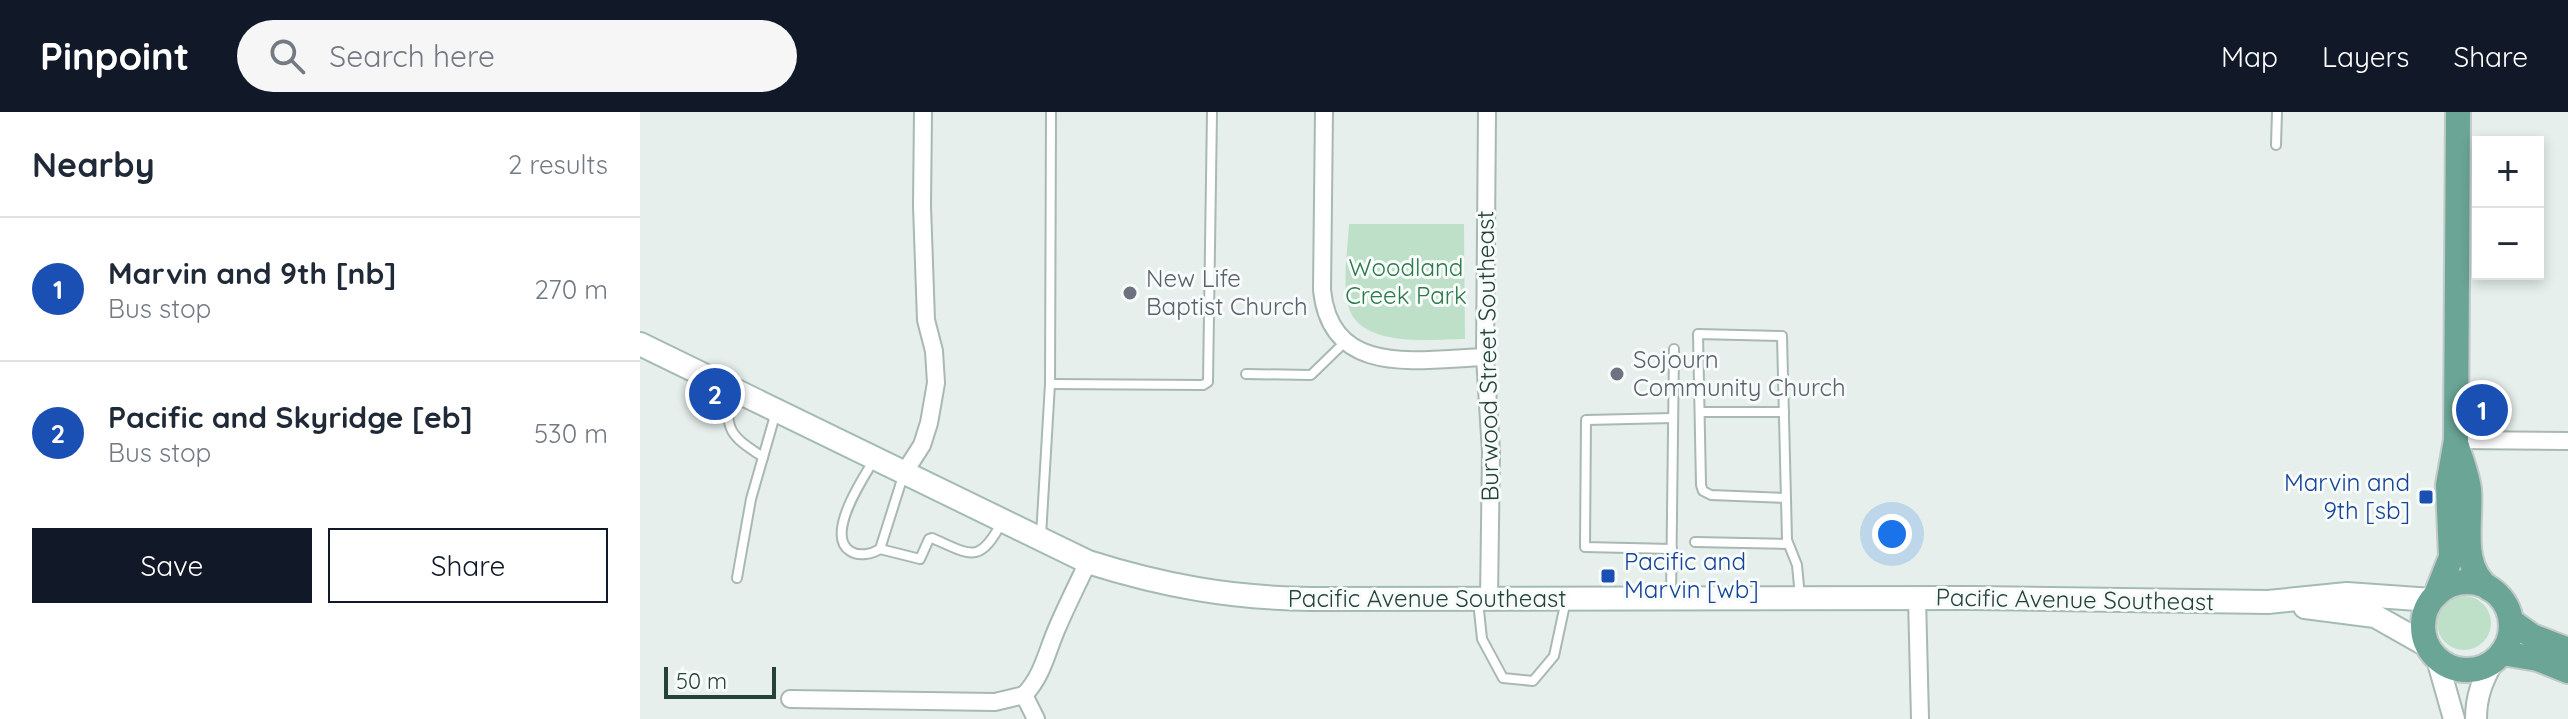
<!DOCTYPE html>
<html lang="en">
<head>
<meta charset="utf-8">
<style>
  body { margin:0; font-family:Quicksand,sans-serif; background:#f6f6f7; color:#1f2937 }
  .controls { position:absolute; right:24px; top:24px; display:grid; overflow:hidden; border-radius:0px; box-shadow:0 4px 12px #0003 }
  .controls button { width:72px; height:72px; display:grid; place-items:center; padding:0; border:0; border-bottom:2px solid #e0e1e3; background:#fff; color:#1f2937; font:40px sans-serif }
  .scale { position:absolute; left:24px; bottom:20px; width:112px; box-sizing:border-box; padding-left:8px; border:4px solid #24423a; border-top:0; font-size:22px; line-height:28px; white-space:nowrap; color:#24423a; -webkit-text-stroke:6px #f7fbf9; paint-order:stroke }
  .you { position:absolute; left:1252px; top:422px; width:28px; height:28px; margin:-20px; border:6px solid #fff; border-radius:50%; background:#1a73e8; box-shadow:0 0 0 12px #1a73e833 }
  .badge { display:grid; place-items:center; width:52px; height:52px; border-radius:50%; background:#111827; color:#fff; font-size:26px; font-weight:700 }
  .pin { position:absolute; translate:-50% -50%; border:4px solid #fff; box-shadow:0 2px 8px #0006 }
  .list { margin:0; padding:0; list-style:none }
  h2 { display:flex; justify-content:space-between; align-items:center; height:104px; margin:0; padding:0 32px; font-size:34px }
  h2 small { font-size:26px; font-weight:400; color:#747a83 }
  .list li { display:grid; grid-template-columns:52px 1fr auto; gap:24px; align-items:center; box-sizing:border-box; height:144px; padding:0 32px; border-top:2px solid #e0e1e3 }
  .list b { display:block; font-size:30px; white-space:nowrap }
  .list p { margin:0; font-size:26px; white-space:nowrap; color:#747a83 }
  .list em { font-size:26px; font-style:normal; color:#747a83 }
  .actions { display:flex; gap:16px; padding:24px 32px }
  .actions a { flex:1; padding:18px 0; border:2px solid #111827; border-radius:0px; text-align:center; font-size:28px; color:#111827 }
  .actions .main { background:#111827; color:#fff }
  .icon { flex:none; width:44px; height:44px; fill:none; stroke:currentColor; stroke-width:2; stroke-linecap:round; stroke-linejoin:round }
  .map { position:relative; flex:none; width:1928px; height:607px; overflow:hidden }
  header { display:flex; align-items:center; gap:48px; box-sizing:border-box; height:112px; padding:0 40px; background:#111827; color:#fff }
  header strong { font-size:38px }
  nav { display:flex; gap:44px; margin-inline-start:auto; font-size:28px }
  .search { width:560px; height:72px; background:#f6f6f7; display:flex; align-items:center; gap:20px; box-sizing:border-box; padding:0 28px; border-radius:44px; color:#747a83; font-size:30px }
  main { display:flex }
  aside { flex:1; background:#fff }
  .map>svg:first-child { display:block }
  .green { fill:#bfe0c8 }
  .lines { fill:none; stroke-linecap:round; stroke-linejoin:round }
  .service-casing { stroke:#a8b8b2; stroke-width:12 }
  .minor-casing { stroke:#a8b8b2; stroke-width:20 }
  .tertiary-casing { stroke:#a8b8b2; stroke-width:24 }
  .secondary-casing { stroke:#a4bbb3; stroke-width:26 }
  .primary-casing { stroke:#c2cac8; stroke-width:28 }
  .service { stroke:#fff; stroke-width:8 }
  .minor { stroke:#fff; stroke-width:16 }
  .tertiary { stroke:#fff; stroke-width:20 }
  .secondary { stroke:#fff; stroke-width:22 }
  .primary { stroke:#6aa596; stroke-width:24 }
  .worship-dot { fill:#6b7280; stroke:#f7fbf9; stroke-width:3 }
  .transit-dot { fill:#1a4fb4; stroke:#f7fbf9; stroke-width:3 }
  .labels { text-anchor:middle; stroke-width:6; stroke-linejoin:round; paint-order:stroke }
  .park-label { font-size:24px; fill:#2d7a4b; stroke:#f7fbf9 }
  .worship-label { font-size:24px; fill:#5b616d; stroke:#f7fbf9; text-anchor:start }
  .street-label { font-size:24px; fill:#24423a; stroke:#f7fbf9 }
  .transit-label { font-size:24px; fill:#164399; stroke:#f7fbf9; text-anchor:end }
</style>
</head>
<body>
<header>
<strong>Pinpoint</strong>
<div class="search"><svg class="icon" aria-label="search" viewBox="0 0 24 24"><circle cx="10" cy="10" r="6"/><path d="M15 15l6 6"/></svg>Search here</div>
<nav><a>Map</a><a>Layers</a><a>Share</a></nav>
</header>
<main>
<aside>
<h2>Nearby<small>2 results</small></h2>
<ul class="list">
<li><span class="badge" style="background:#1a4fb4">1</span><div><b>Marvin and 9th [nb]</b><p>Bus stop</p></div><em>270 m</em></li>
<li><span class="badge" style="background:#1a4fb4">2</span><div><b>Pacific and Skyridge [eb]</b><p>Bus stop</p></div><em>530 m</em></li>
</ul>
<div class="actions"><a class="main">Save</a><a>Share</a></div>
</aside>
<div class="map">
<svg width="1928" height="607" viewBox="0 0 1928 607">
  <rect width="100%" height="100%" fill="#e6efeb"/>
  <!-- green -->
  <g class="green">
    <path d="M709,112H824L825,227C792,227 726,236 710,199C701,178 708,135 709,112Z"/>
    <circle cx="1824" cy="511" r="27"/>
  </g>
  <g class="lines">
    <defs>
      <g id="service">
        <polyline points="1636,33 1637,0"/>
        <polyline points="606,262 671,263 706,229"/>
        <polyline points="410,272 563,273 568,270 572,0"/>
        <path d="M87,276C88,319 86,321 123,345"/>
        <polyline points="1060,300 1144,300"/>
        <path d="M234,348C223,366 185,423 210,439C219,445 232,442 240,437L264,361"/>
        <polyline points="1146,386 1071,383 1063,379 1061,373 1058,222 1142,224 1147,428 1157,453 1160,485"/>
        <polyline points="401,424 410,272 411,0"/>
        <polyline points="1055,430 1148,432"/>
        <path d="M240,437L280,447L289,427L292,426C331,443 339,453 362,410"/>
        <polyline points="1032,437 945,435 946,308 1033,306"/>
        <polyline points="97,466 111,387 136,300"/>
        <polyline points="1031,486 1034,237"/>
        <polyline points="838,489 842,527 863,566 893,569 914,544 926,488"/>
      </g>
      <g id="minor">
        <path d="M684,0L682,178C691,267 781,247 845,245"/>
        <polyline points="847,0 845,245 851,340 849,487"/>
        <polyline points="1816,328 1928,329"/>
        <polyline points="264,361 282,333 289,311 296,271 294,239 286,208 282,94 283,0"/>
        <polyline points="1277,486 1280,607"/>
        <path d="M384,583C403,564 407,538 418,514C427,493 438,471 448,450"/>
        <polyline points="150,587 355,590 384,583 396,607"/>
      </g>
      <g id="tertiary">
        <polyline points="1797,547 1814,607"/>
        <path d="M1836,607C1836,585 1842,569 1853,550"/>
      </g>
      <g id="secondary">
        <path d="M0,232L448,450C524,474 591,486 671,487L1332,486L1628,490L1707,482L1792,488"/>
        <polyline points="1665,495 1735,504 1788,534"/>
      </g>
      <g id="primary">
        <path d="M1817,334C1821,348 1827,362 1829,377C1832,409 1818,455 1850,477"/>
        <circle cx="1827" cy="514" r="44"/>
        <polyline points="1796,483 1811,445 1808,373 1816,328 1818,0"/>
        <polyline points="1871,509 1892,524 1928,538"/>
        <polyline points="1862,541 1898,547 1928,559"/>
      </g>
    </defs>
    <!-- service casing -->
    <use href="#service" class="service-casing"/>
    <!-- minor casing -->
    <use href="#minor" class="minor-casing"/>
    <!-- tertiary casing -->
    <use href="#tertiary" class="tertiary-casing"/>
    <!-- secondary casing -->
    <use href="#secondary" class="secondary-casing"/>
    <!-- primary casing -->
    <use href="#primary" class="primary-casing"/>
    <!-- service -->
    <use href="#service" class="service"/>
    <!-- minor -->
    <use href="#minor" class="minor"/>
    <!-- tertiary -->
    <use href="#tertiary" class="tertiary"/>
    <!-- secondary -->
    <use href="#secondary" class="secondary"/>
    <!-- primary -->
    <use href="#primary" class="primary"/>
  </g>
  <!-- markers -->
  <g class="worship-dot">
    <circle cx="490" cy="181" r="8"/>
    <circle cx="977" cy="262" r="8"/>
  </g>
  <g class="transit-dot">
    <rect x="1778" y="377" width="16" height="16" rx="4"/>
    <rect x="960" y="456" width="16" height="16" rx="4"/>
  </g>
  <g class="labels">
    <!-- park labels -->
    <g class="park-label">
      <text x="766" y="164">Woodland<tspan x="766" dy="28">Creek Park</tspan></text>
    </g>
    <!-- worship labels -->
    <g class="worship-label">
      <text x="506" y="175">New Life<tspan x="506" dy="28">Baptist Church</tspan></text>
      <text x="993" y="256">Sojourn<tspan x="993" dy="28">Community Church</tspan></text>
    </g>
    <!-- street labels -->
    <g class="street-label">
      <text transform="translate(848 244) rotate(-91)" y="8">Burwood Street Southeast</text>
      <text x="787" y="495">Pacific Avenue Southeast</text>
      <text transform="translate(1435 488) rotate(1)" y="8">Pacific Avenue Southeast</text>
    </g>
    <!-- transit labels -->
    <g class="transit-label">
      <text x="1770" y="379">Marvin and<tspan x="1770" dy="28">9th [sb]</tspan></text>
      <text x="984" y="458" text-anchor="start">Pacific and<tspan x="984" dy="28">Marvin [wb]</tspan></text>
    </g>
  </g>
</svg>
<div class="controls">
<button>+</button>
<button>−</button>
</div>
<div class="scale">50 m</div>
<div class="you"></div>
<div class="pin badge" style="left:1842px;top:298px;background:#1a4fb4">1</div>
<div class="pin badge" style="left:75px;top:282px;background:#1a4fb4">2</div>
</div>
</main>
</body>
</html>
